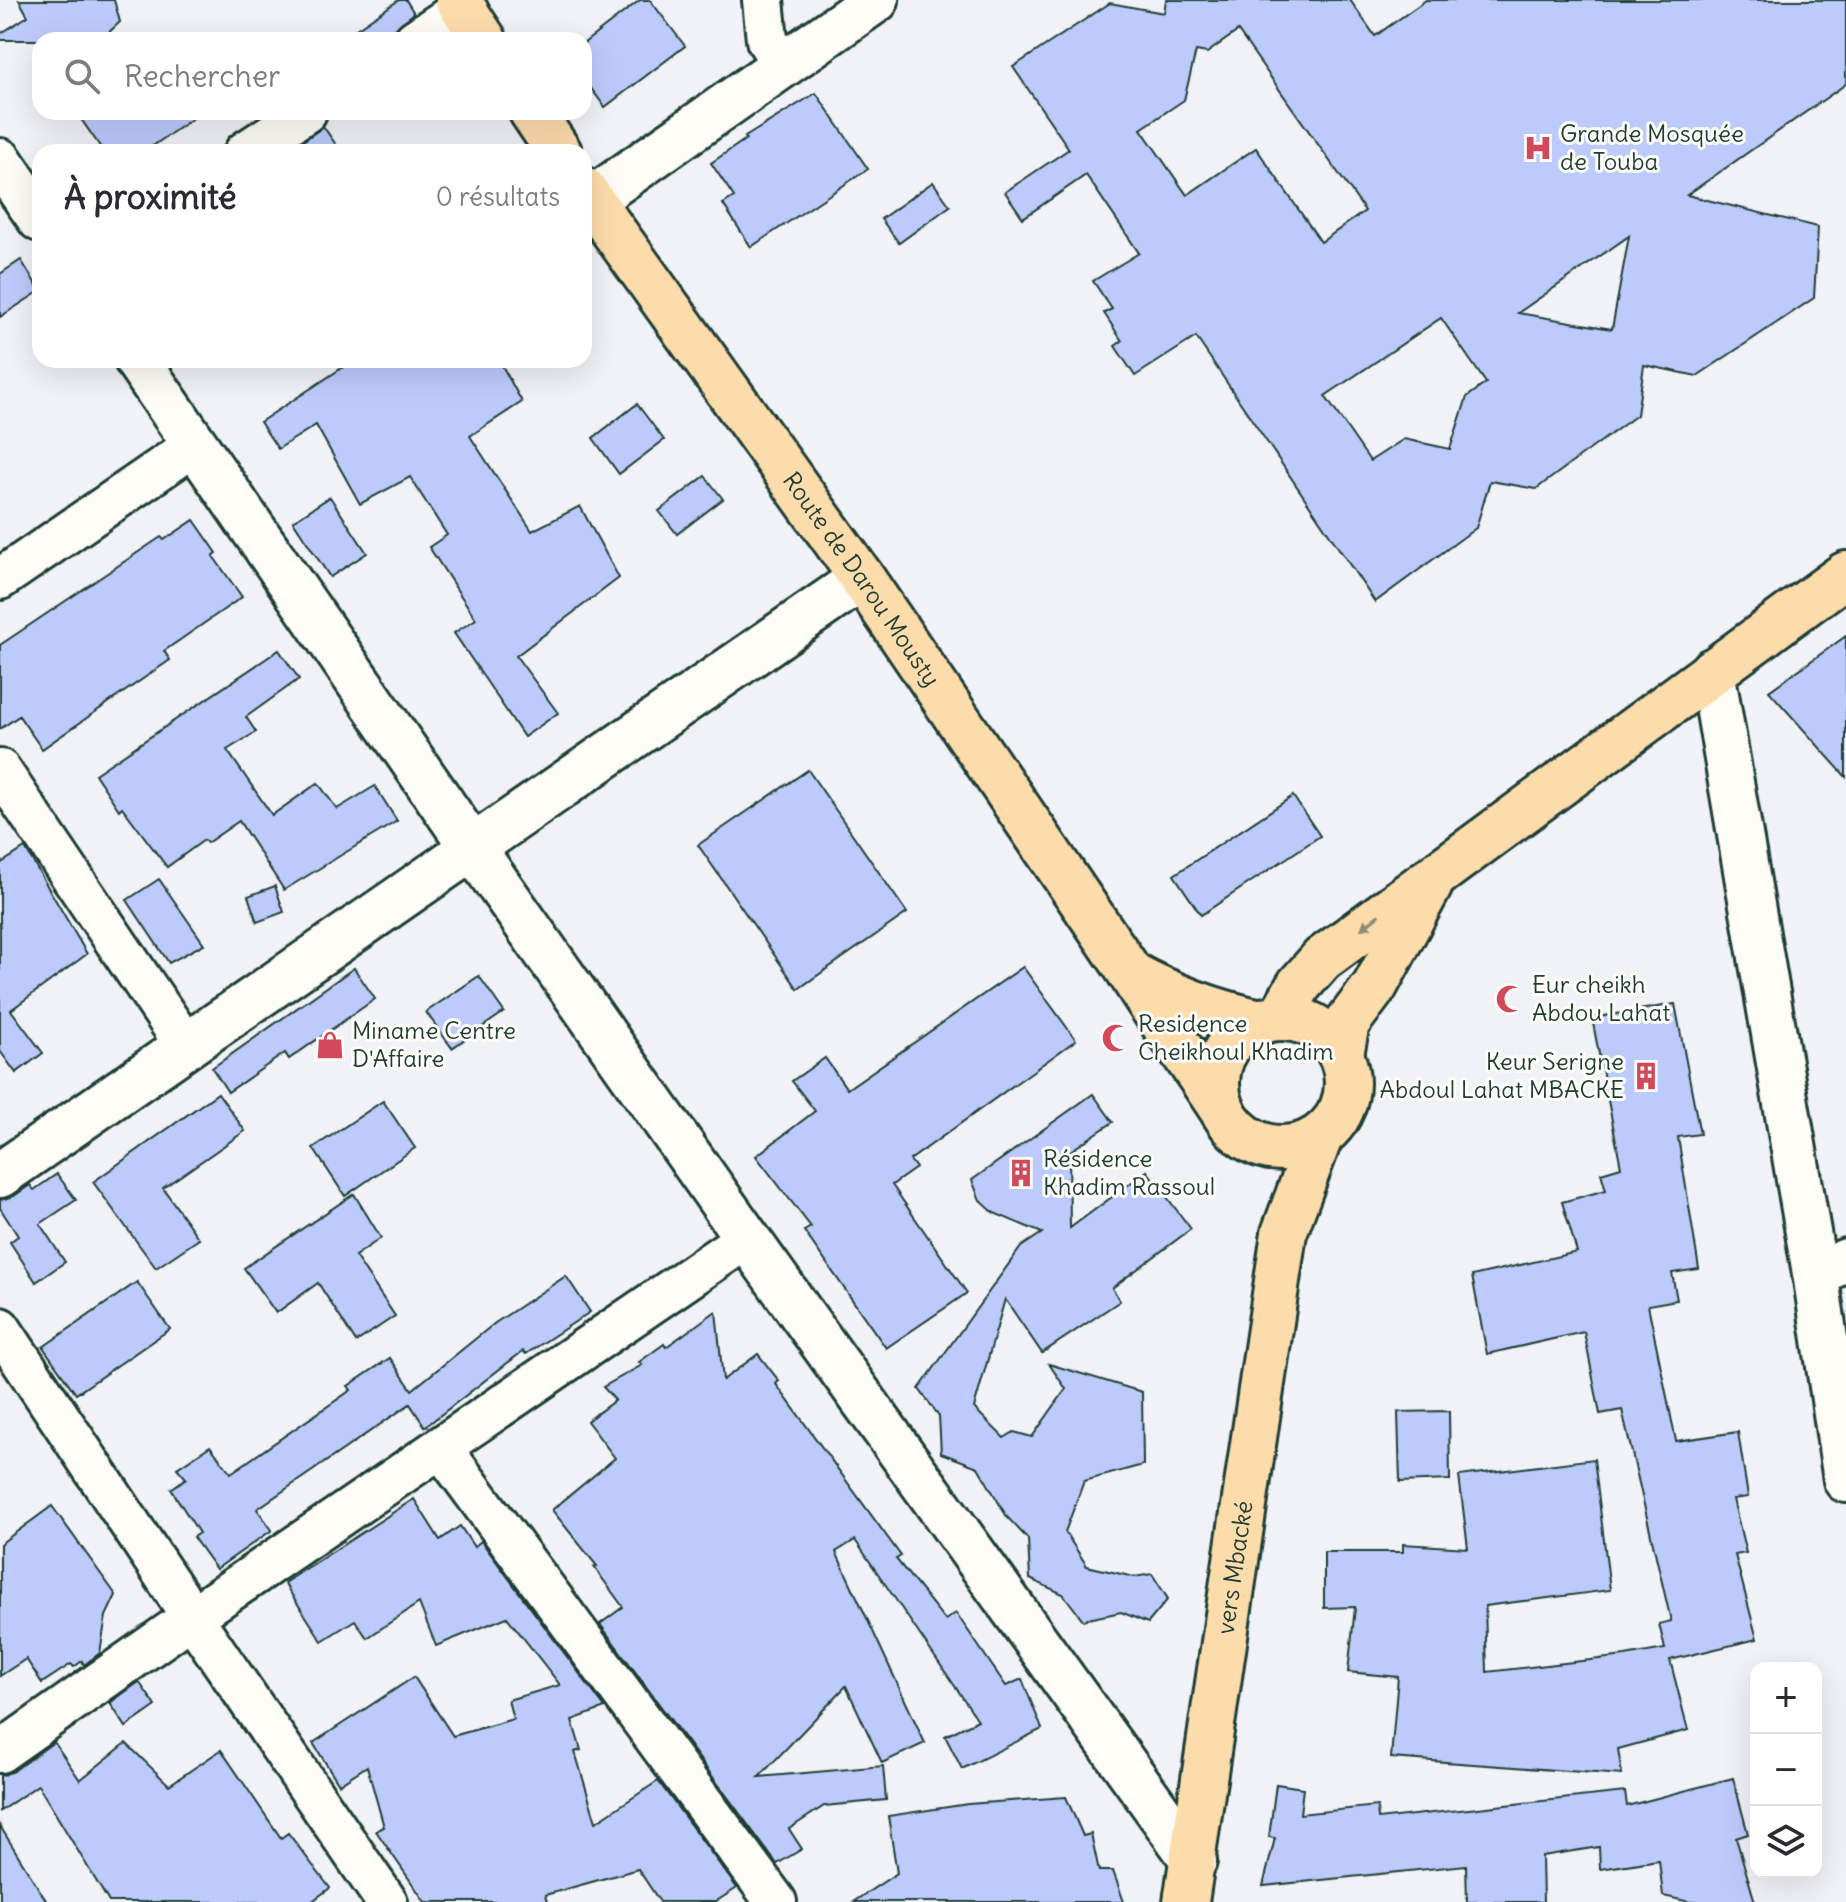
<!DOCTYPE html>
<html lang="fr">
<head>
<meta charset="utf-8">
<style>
  body { margin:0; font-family:Delius,sans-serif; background:#f7f7f7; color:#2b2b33 }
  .controls { position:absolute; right:24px; bottom:24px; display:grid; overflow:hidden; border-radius:16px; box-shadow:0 8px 32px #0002 }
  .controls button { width:72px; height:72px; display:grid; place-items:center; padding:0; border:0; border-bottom:2px solid #e1e1e2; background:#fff; color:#2b2b33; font:40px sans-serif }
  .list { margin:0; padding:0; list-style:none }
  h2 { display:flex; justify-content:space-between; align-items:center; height:104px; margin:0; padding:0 32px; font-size:34px }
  h2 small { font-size:26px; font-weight:400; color:#7c7c81 }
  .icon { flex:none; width:44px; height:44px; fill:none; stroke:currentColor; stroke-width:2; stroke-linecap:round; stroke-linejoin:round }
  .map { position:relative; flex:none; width:1846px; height:1902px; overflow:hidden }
  .search { position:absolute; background:#fff; box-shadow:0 8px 32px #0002; left:32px; top:32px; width:560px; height:88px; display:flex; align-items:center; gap:20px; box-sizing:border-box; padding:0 28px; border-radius:24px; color:#7c7c81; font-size:30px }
  .panel { position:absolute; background:#fff; box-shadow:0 8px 32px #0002; left:32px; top:144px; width:560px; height:224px; border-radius:24px }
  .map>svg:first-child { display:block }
  .building { fill:#bdcbfc; stroke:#1f3d34; stroke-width:2; fill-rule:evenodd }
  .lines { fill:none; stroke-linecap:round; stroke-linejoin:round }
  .street-casing { stroke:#1f3d34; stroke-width:46 }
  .secondary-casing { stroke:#1f3d34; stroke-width:50 }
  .primary-casing { stroke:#1f3d34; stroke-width:50 }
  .street { stroke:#fdfcf7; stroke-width:40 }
  .secondary { stroke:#fdfcf7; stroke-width:44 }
  .primary { stroke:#fddcac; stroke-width:44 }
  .oneway { fill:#8e8c70 }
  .labels { text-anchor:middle; stroke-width:6; stroke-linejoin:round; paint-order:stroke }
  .poi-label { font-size:24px; fill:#1f3d34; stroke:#fdfcf7; text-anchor:start }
  .street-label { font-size:24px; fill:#1f3d34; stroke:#fdfcf7 }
</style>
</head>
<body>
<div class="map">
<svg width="1846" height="1902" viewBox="0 0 1846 1902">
  <rect width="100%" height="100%" fill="#f0f2f8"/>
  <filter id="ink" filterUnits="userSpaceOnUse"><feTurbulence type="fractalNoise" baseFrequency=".0125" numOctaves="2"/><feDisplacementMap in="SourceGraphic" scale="16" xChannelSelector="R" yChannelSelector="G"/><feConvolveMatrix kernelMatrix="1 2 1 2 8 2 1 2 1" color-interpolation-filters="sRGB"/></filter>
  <g filter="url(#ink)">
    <!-- building -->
    <g class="building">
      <polygon points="19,0 114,0 120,22 106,35 99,32 87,40 0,40 0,34 28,16"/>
      <polygon points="399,0 406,0 414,13 395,29 392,40 340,40"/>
      <polygon points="640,0 650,0 685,46 605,107 584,79 584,43"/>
      <path d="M1166,0H1350L1375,36L1426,0H1846V84L1687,195L1818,227L1814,298L1697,376L1644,365L1637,415L1536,489L1490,481L1476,528L1375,602L1196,337L1135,376L1115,346L1122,341L1104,313L1112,309L1093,281L1139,253L1086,175L1023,218L1005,192L1069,149L1013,67L1110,3L1164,13ZM1238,31L1365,211L1321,242L1256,148L1187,195L1141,129L1184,100L1196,51L1207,53ZM1629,236L1612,329L1518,313ZM1441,318L1486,383L1467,397L1450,449L1404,439L1370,461L1325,396Z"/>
      <polygon points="816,93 868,169 751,247 723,204 734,197 711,163 746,139 745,137"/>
      <polygon points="76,112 202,112 144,152 104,152"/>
      <polygon points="323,126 341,152 303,152 298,145"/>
      <polygon points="933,182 950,206 899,243 881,219"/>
      <polygon points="21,260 40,291 0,317 0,274"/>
      <polygon points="354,360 499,360 522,402 470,436 532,531 580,506 619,578 516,656 558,713 524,737 454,633 476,619 429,547 447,535 410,477 360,504 316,425 278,449 260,422"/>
      <polygon points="637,404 664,440 619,474 593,438"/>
      <polygon points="705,476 723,499 677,534 659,511"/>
      <polygon points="330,497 367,553 330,577 293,521"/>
      <polygon points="194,520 217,553 213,556 242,597 164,651 170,660 42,749 19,716 0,729 0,645 161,537 164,540"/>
      <polygon points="1846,636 1846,777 1769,691"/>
      <polygon points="279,650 299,679 246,717 256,732 227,750 272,815 318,783 337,809 375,786 397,821 284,890 239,821 207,843 204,840 167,867 122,807 119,810 95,774"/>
      <polygon points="808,770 907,913 798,989 698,845"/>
      <polygon points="1293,796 1320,836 1201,915 1174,875"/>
      <polygon points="25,848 87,954 11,1010 43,1053 16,1073 0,1051 0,864"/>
      <polygon points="159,879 204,944 169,963 127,900"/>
      <polygon points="275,886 284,912 257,922 248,896"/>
      <polygon points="1023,967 1076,1040 910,1160 916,1168 892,1185 967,1293 886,1348 804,1231 811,1227 756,1156 815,1111 792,1081 825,1058 847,1089"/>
      <polygon points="354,968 375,999 289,1059 285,1053 228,1092 212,1068"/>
      <polygon points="479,976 504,1012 452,1048 426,1012"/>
      <polygon points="1675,1004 1700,1134 1678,1137 1699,1269 1672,1273 1677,1300 1648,1305 1676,1441 1738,1432 1748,1497 1733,1499 1746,1553 1735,1555 1757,1639 1670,1660 1688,1730 1618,1749 1622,1775 1391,1758 1398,1677 1348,1672 1355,1607 1324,1608 1324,1552 1403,1552 1403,1544 1468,1548 1459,1476 1594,1459 1610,1590 1485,1606 1487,1672 1625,1656 1665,1649 1659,1624 1671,1621 1622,1410 1600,1414 1584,1332 1487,1354 1472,1276 1577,1252 1562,1202 1606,1190 1601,1173 1621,1167 1592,1018"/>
      <polygon points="218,1093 245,1131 163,1188 199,1239 156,1268 93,1182"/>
      <polygon points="1093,1094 1113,1122 1069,1152 1070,1228 1147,1171 1191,1229 1112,1288 1120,1301 1042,1353 1005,1299 974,1408 1004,1438 1014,1432 1032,1437 1066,1389 1049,1364 1142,1392 1143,1465 1084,1481 1065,1532 1087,1566 1134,1577 1152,1574 1168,1599 1148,1623 1121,1612 1083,1620 1063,1594 1030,1579 1028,1539 1007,1517 978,1467 941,1453 939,1416 919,1389 1021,1247 1042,1233 994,1213 980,1200 972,1180"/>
      <polygon points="383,1101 415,1148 345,1196 313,1148"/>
      <polygon points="57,1174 76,1200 40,1224 65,1262 36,1282 10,1242 18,1236 0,1208 0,1200 14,1196 30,1185 34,1190"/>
      <polygon points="354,1194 381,1238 355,1256 395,1316 356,1342 318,1283 276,1313 244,1268"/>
      <polygon points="566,1276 590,1312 526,1354 523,1351 425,1427 410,1404 257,1509 272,1530 216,1569 193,1537 199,1533 171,1489 186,1478 177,1468 210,1446 231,1473 351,1390 348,1386 390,1358 412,1390 495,1323"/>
      <polygon points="137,1282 170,1329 76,1394 43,1347"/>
      <polygon points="716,1311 723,1380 758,1354 779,1381 776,1384 901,1556 896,1559 945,1620 956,1613 1006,1686 1022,1679 1042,1729 962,1769 945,1736 978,1720 855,1540 836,1552 925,1743 882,1763 846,1686 759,1777 883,1766 886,1800 824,1806 789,1829 802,1849 777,1864 600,1624 623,1607 594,1567 597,1566 552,1510 615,1458 587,1421 615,1400 603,1387 642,1365 639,1362 664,1344 666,1347"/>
      <polygon points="1449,1411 1450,1480 1400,1482 1398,1412"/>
      <polygon points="414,1499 440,1540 460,1526 474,1547 481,1541 605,1708 572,1720 581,1750 575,1752 596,1822 658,1781 737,1888 715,1902 660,1902 638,1869 545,1895 547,1902 425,1902 376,1831 384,1827 367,1766 339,1784 313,1743 414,1677 453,1736 513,1719 508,1700 560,1685 507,1617 436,1646 419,1603 367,1638 355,1620 322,1641 284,1583"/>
      <polygon points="52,1506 116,1595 106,1616 100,1653 84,1665 82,1661 74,1667 71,1664 42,1683 26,1659 0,1676 0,1544"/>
      <polygon points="139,1682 156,1706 126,1727 110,1703"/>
      <polygon points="54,1742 80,1780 126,1743 169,1785 221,1750 281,1838 288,1833 330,1888 311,1902 109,1902 38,1785 0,1811 0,1776 13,1771"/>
      <polygon points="1733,1778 1748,1834 1736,1838 1755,1902 1690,1902 1663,1896 1659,1860 1600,1869 1599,1847 1542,1856 1543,1902 1467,1902 1466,1865 1263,1886 1275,1838 1269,1837 1276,1784 1303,1788 1300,1814 1377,1806 1378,1819 1625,1792 1627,1806"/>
      <polygon points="1066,1797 1083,1836 1091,1834 1099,1871 1113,1871 1124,1902 853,1902 897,1873 888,1816 968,1804"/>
      <polygon points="0,1826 47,1902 0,1902"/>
    </g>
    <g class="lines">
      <defs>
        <g id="street">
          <polyline points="763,0 767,40 783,65"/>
          <polyline points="415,40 463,8"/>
          <polyline points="245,152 306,112"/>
          <polyline points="0,579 195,445"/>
          <polyline points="0,770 186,1046"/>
          <polyline points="1816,1279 1846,1259"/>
          <polyline points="0,1328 192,1617 387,1902"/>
          <polyline points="442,1449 776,1902"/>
          <polyline points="0,1752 192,1617 747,1238"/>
        </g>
        <g id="secondary">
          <polyline points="0,161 40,219"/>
          <polyline points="591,200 876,0"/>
          <polyline points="137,360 472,847 747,1238 1194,1861"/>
          <polyline points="1712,671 1816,1279 1846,1480"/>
          <polyline points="0,1175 862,578"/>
        </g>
        <g id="primary">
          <polyline points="458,0 484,40"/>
          <polyline points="532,112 559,152"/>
          <path id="s1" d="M584,190L862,578L1131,974C1160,1022 1194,1066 1224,1113"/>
          <path d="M1131,974C1173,997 1214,1012 1261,1022"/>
          <polyline points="1280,1018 1299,985 1322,959 1846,574"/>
          <circle cx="1282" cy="1083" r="65"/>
          <polyline points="1341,1054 1347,1023 1375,986 1430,885"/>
          <path id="s2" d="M1186,1902L1284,1233L1320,1137"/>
        </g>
      </defs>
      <!-- street casing -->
      <use href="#street" class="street-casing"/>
      <!-- secondary casing -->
      <use href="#secondary" class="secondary-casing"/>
      <!-- primary casing -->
      <use href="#primary" class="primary-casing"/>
      <!-- street -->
      <use href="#street" class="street"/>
      <!-- secondary -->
      <use href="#secondary" class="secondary"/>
      <!-- primary -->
      <use href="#primary" class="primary"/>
    </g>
    <!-- one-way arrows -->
    <defs><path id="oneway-solid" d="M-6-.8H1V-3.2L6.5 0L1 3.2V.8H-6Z" transform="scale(2)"/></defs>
    <use class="oneway" href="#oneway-solid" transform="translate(1370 922) rotate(141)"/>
  </g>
  <!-- icons -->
  <defs>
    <symbol id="hospital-bare" viewBox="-9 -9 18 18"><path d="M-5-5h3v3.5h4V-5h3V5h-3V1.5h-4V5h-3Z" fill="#d1495b" stroke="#fdfcf7" stroke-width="2.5" paint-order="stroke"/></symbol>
    <symbol id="mosque-bare" viewBox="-9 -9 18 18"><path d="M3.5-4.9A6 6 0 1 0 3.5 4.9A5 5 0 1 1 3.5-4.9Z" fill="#d1495b" stroke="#fdfcf7" stroke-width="2.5" paint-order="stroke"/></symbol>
    <symbol id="shop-bare" viewBox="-9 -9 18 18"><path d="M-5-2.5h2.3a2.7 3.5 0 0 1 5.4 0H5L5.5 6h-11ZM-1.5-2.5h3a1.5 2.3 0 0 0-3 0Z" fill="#d1495b" stroke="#fdfcf7" stroke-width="2.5" paint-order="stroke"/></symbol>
    <symbol id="building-bare" viewBox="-9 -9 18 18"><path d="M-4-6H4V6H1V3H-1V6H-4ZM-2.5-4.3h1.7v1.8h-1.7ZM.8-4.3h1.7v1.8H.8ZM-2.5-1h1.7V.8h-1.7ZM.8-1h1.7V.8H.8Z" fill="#d1495b" stroke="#fdfcf7" stroke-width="2.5" paint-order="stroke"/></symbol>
  </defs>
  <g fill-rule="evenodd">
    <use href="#hospital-bare" x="1518" y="128" width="40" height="40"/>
    <use href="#mosque-bare" x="1490" y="979" width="40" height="40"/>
    <use href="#mosque-bare" x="1096" y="1018" width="40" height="40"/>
    <use href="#shop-bare" x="310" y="1025" width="40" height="40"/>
    <use href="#building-bare" x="1626" y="1056" width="40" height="40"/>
    <use href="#building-bare" x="1001" y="1153" width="40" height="40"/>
  </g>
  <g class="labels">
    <!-- poi labels -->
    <g class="poi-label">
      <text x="1560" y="142">Grande Mosquée<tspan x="1560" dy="28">de Touba</tspan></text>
      <text x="1532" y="993">Eur cheikh<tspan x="1532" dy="28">Abdou Lahat</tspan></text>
      <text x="1138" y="1032">Residence<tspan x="1138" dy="28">Cheikhoul Khadim</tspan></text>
      <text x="352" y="1039">Miname Centre<tspan x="352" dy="28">D'Affaire</tspan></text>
      <text x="1624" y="1070" text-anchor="end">Keur Serigne<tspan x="1624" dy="28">Abdoul Lahat MBACKE</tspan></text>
      <text x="1043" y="1167">Résidence<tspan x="1043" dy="28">Khadim Rassoul</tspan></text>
    </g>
    <!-- street labels -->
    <g class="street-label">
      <text dy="8" stroke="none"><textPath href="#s1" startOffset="478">Route de Darou Mousty</textPath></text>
      <text dy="8" stroke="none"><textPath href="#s2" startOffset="338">vers Mbacké</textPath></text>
    </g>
  </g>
</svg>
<div class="controls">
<button>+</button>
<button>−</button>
<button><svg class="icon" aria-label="layers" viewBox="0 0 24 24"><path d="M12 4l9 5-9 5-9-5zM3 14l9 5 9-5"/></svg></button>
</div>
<div class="search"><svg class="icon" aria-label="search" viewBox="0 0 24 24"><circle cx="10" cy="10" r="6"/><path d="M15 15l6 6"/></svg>Rechercher</div>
<section class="panel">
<h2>À proximité<small>0 résultats</small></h2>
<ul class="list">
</ul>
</section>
</div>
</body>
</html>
